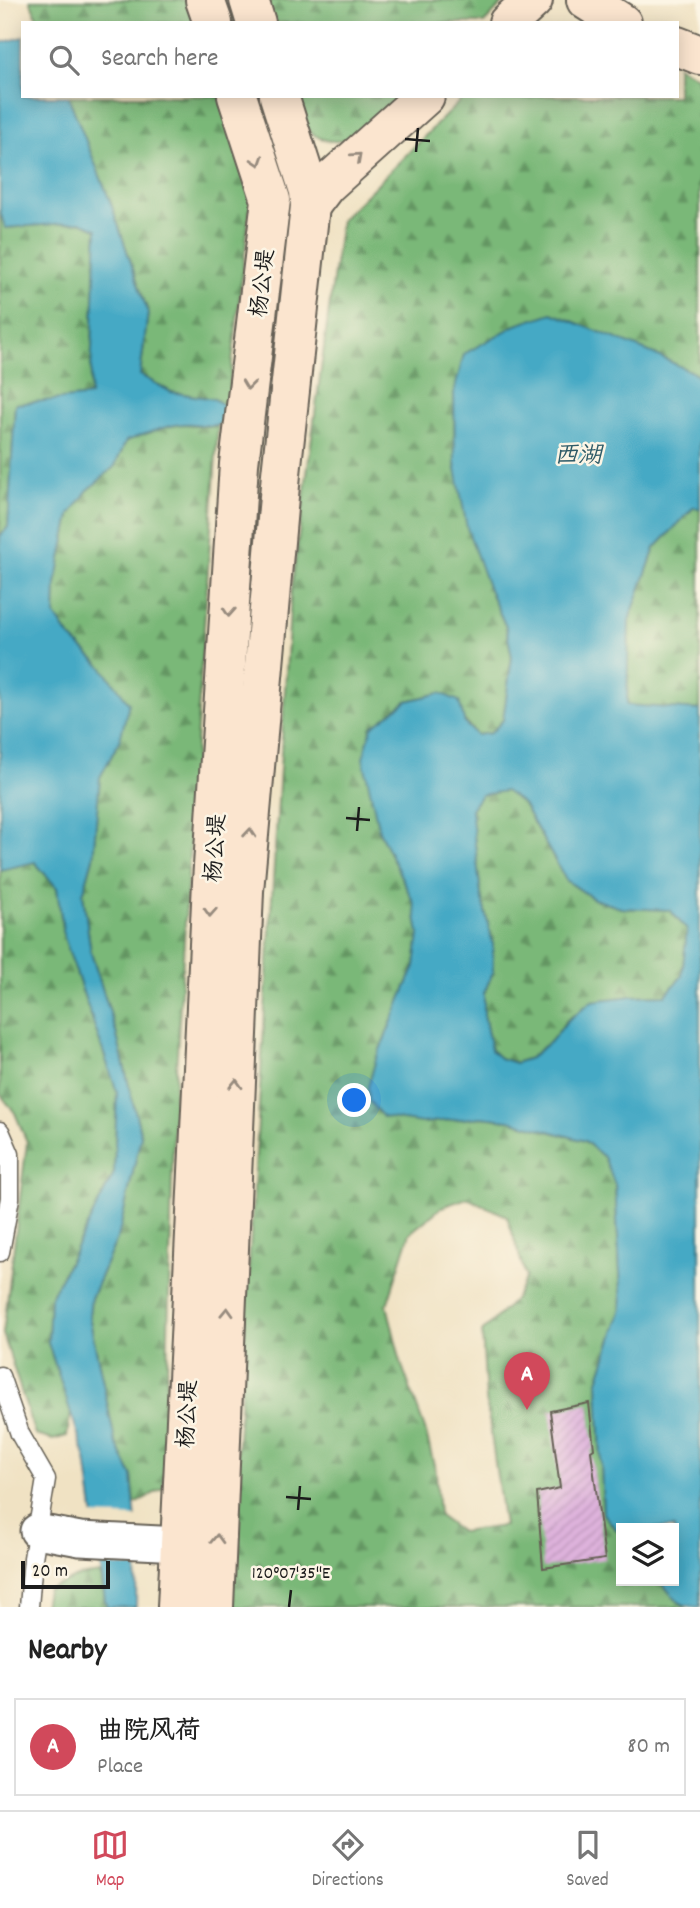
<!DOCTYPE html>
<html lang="en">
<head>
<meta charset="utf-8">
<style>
  body { margin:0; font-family:Dekko,"LXGW WenKai TC",sans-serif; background:#f6f6f6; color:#222 }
  .controls { position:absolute; right:21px; bottom:21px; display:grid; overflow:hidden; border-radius:0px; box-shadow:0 4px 18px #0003 }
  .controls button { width:63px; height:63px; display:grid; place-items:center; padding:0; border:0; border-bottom:2px solid #e0e0e0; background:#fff; color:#222; font:35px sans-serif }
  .scale { position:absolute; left:21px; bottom:18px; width:89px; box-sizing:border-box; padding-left:7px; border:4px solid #1c1c1c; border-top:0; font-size:19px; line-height:24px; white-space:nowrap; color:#1c1c1c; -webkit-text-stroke:5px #fcf5e5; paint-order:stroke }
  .you { position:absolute; left:355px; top:1101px; width:24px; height:24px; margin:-18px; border:5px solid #fff; border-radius:50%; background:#1a73e8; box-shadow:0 0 0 10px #1a73e833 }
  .badge { display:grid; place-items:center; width:46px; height:46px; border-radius:50%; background:#d1495b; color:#fff; font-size:23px; font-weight:700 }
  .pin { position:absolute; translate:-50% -58px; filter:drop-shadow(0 2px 4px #0008) }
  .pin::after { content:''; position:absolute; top:37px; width:24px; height:21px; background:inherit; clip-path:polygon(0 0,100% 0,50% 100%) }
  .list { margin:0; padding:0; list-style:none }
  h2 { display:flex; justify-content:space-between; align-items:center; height:91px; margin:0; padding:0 28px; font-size:30px }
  h2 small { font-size:23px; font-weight:400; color:#767676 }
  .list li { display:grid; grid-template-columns:46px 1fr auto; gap:21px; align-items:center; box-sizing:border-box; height:98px; margin:0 14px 14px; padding:0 14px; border:2px solid #e0e0e0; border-radius:0px }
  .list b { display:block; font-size:26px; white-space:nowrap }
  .list p { margin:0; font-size:23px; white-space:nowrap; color:#767676 }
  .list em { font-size:23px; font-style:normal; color:#767676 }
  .icon { flex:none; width:38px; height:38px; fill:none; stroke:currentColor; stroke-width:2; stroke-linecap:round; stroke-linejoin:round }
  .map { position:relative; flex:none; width:700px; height:1607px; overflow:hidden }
  .search { position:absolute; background:#fff; box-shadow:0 4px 18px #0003; left:21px; right:21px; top:21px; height:77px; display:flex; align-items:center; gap:18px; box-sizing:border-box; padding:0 24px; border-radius:0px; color:#767676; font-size:26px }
  .sheet { height:203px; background:#fff }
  nav { display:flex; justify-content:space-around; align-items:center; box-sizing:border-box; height:98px; border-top:2px solid #e0e0e0; background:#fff; font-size:19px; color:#767676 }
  nav a { display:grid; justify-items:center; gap:4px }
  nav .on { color:#d1495b }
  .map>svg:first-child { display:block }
  .forest { fill:url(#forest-firs); stroke:#4b6a4a; stroke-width:2; fill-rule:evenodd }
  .water { fill:#45a9c5; stroke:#306270; stroke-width:2; fill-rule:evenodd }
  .pier { fill:#f0e2c3 }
  .building { fill:url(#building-hatch) }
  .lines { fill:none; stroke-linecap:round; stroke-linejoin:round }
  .service-casing { stroke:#666156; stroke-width:21 }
  .minor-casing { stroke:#666156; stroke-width:37 }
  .secondary-casing { stroke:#666156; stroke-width:42 }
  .service { stroke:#fff; stroke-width:18 }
  .minor { stroke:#fff; stroke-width:33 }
  .secondary { stroke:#fbe5cf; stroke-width:38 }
  .oneway { stroke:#978b7e }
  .ticks { fill:none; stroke:#1c1c1c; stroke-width:2.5 }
  .labels { text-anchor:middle; stroke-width:5; stroke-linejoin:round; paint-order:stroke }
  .street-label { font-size:23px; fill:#1c1c1c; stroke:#fcf5e5 }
  .water-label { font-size:24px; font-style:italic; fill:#2e5b68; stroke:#fcf5e5 }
  .ticks-label { font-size:18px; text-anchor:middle; fill:#1c1c1c; stroke:#fcf5e5; stroke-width:5; stroke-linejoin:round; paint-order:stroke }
</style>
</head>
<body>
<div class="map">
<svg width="700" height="1607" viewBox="0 0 700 1607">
  <defs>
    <pattern id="forest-firs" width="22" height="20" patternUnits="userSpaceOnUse" patternTransform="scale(1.75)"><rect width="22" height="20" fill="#7ab878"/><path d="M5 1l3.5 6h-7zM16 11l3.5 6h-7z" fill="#639562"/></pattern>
    <pattern id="building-hatch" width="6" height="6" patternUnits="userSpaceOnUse" patternTransform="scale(1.75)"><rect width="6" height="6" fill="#deb2dc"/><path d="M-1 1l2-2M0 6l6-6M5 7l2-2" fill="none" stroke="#be98bc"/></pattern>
  </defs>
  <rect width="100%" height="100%" fill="#fcf5e5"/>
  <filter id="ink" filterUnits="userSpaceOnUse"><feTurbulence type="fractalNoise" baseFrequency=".0143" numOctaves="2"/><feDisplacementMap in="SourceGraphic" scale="14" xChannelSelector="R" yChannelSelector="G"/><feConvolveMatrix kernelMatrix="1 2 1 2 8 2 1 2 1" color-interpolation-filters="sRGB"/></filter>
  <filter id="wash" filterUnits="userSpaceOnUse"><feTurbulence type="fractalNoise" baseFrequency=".00686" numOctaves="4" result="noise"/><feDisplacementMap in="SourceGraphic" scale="28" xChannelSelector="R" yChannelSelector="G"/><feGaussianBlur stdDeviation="1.57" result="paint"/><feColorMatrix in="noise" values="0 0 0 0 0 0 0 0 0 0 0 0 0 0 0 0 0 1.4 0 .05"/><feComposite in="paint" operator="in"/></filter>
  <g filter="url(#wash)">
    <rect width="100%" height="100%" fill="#f0e2c3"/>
    <!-- forest -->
    <g class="forest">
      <polygon points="30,0 195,0 204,23 39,23"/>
      <polygon points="258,0 506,0 484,23 266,23"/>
      <path d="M677,66L700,78V376L652,353L454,392L455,464L488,587L506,627L512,657L503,720L491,733L477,735L440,693L407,701L372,727L379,831L414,903L419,934L415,966L376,1059L422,1123L481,1117L509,1120L585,1141L604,1157L615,1185L622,1309L598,1381L603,1514L621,1535V1581H660L685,1607H232V1537L291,593L341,220L465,96H677ZM467,1198L507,1216L526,1277L515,1299L482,1332L486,1399L504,1526L461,1532L439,1516L436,1473L425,1429L401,1363L387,1305L410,1233L442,1207Z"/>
      <polygon points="68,96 230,96 255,164 227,407 214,399 171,392 140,375 148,312 110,201"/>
      <path d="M290,96H403C379,118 344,161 309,131C301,123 295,106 290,96Z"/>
      <polygon points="0,211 6,228 80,222 97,229 90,397 15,405 8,527 0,536"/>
      <polygon points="184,424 218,427 198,712 174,1103 164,1488 135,1504 132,1476 115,1441 89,1316 91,1298 119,1234 141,1136 116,1032 91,953 83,894 93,858 100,777 120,740 102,667 69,636 55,615 56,583 70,515 87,491 115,466 126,441 164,427"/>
      <polygon points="694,507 700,509 700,710 627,706 629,621 655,548"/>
      <polygon points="505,790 523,804 566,880 594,899 621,908 670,910 687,930 682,976 666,995 631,996 592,1002 567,1020 552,1040 530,1058 515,1063 500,1058 491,1050 484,1015 484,993 493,972 493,944 481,895 471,809 481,795"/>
      <polygon points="35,862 57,888 64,937 117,1092 114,1173 50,1299 48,1343 71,1412 67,1436 53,1440 35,1435 3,1334 27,1142 15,1113 0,1094 0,870"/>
      <polygon points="100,1574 107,1607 44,1607 47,1590 78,1577"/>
    </g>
    <!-- water -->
    <g class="water">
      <path d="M23,37V96H68L110,201L148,313L140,375L171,392L214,399L227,407V422C212,430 198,422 182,424C162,426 144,435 126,441L115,466L87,491L70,515L56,583L55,615L69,636L102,667L129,703L120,740L100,777L93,858L83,894L91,953L116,1032L141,1136L119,1234L91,1298L89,1316L115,1441L132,1476L137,1533L136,1607H107L105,1601L86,1459L48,1343L50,1299L114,1173L117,1092L64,937L57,888L35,862L0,870V536L8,527L15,404L90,396L97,229L80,222L5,228L0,211V43Z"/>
      <path d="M552,313L652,353L700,376V509L694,507L655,548L629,621L627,705L700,710V1607C677,1607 674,1597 660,1581H674V1528H621V1535L603,1514L598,1381L622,1308L615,1185L604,1157L585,1141L509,1120L481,1117L422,1123L383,1117L369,1101L368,1087L376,1059L415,966L419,934L414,903L379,831L363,758L372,727L407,701L440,693L459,701L465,724L477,735L491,733L503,720L512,657L506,627L488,587L467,528L455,464L454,392L464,354L516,325ZM505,791L523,804L566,880L594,899L621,908L670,910L687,930L682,976L666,995L631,996L592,1001L567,1021L552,1040L530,1058L515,1063L500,1058L491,1050L484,1015V993L493,972V944L481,895L471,809L481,795Z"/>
    </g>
    <!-- pier -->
    <polygon class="pier" points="90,1515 140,1517 139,1567 96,1565"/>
    <g id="blocks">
      <!-- building -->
      <polygon class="building" points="589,1403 594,1449 591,1451 605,1559 543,1568 537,1493 560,1488 550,1411"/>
    </g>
  </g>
  <g filter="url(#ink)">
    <use href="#blocks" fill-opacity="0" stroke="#666156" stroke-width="2"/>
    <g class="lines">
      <defs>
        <g id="service">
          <polyline points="0,1131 10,1154 10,1198 0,1252"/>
          <polyline points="0,1376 20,1434 46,1479 33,1558 29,1607"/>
        </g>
        <polyline id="minor" points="37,1531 80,1539 180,1544"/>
        <g id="secondary">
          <polyline points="205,0 213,23"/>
          <polyline points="249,0 256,23"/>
          <polyline points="586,0 622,23"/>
          <polyline points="508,23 533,0"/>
          <polyline points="677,46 700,55"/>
          <polyline points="310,206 326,185 425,96"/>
          <polyline points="177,1607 212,882 239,464 271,200 237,96"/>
          <polyline points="214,1607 244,891 281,474 310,206 309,191 279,96"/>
        </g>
      </defs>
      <!-- service casing -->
      <use href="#service" class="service-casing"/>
      <!-- minor casing -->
      <use href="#minor" class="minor-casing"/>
      <!-- secondary casing -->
      <use href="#secondary" class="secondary-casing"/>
      <!-- service -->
      <use href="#service" class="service"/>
      <!-- minor -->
      <use href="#minor" class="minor"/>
      <!-- secondary -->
      <use href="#secondary" class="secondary"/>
    </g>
    <!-- one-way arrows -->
    <defs><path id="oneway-chevron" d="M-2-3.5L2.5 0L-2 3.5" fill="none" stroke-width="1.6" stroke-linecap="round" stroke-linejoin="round" transform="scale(1.75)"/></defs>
    <g class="oneway">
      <use href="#oneway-chevron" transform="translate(357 157) rotate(-42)"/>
      <use href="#oneway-chevron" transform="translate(258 161) rotate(72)"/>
      <use href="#oneway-chevron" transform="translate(248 385) rotate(97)"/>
      <use href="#oneway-chevron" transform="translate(229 612) rotate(94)"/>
      <use href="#oneway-chevron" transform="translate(250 833) rotate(-85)"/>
      <use href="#oneway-chevron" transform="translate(210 912) rotate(93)"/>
      <use href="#oneway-chevron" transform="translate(236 1084) rotate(-88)"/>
      <use href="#oneway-chevron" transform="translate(227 1312) rotate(-88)"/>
      <use href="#oneway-chevron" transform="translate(217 1539) rotate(-88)"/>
    </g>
  </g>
  <!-- ticks -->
  <path class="ticks" d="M405,139L430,141M416,152L418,128M346,818L370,820M357,831L359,807M286,1497L311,1499M298,1510L300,1486M289,1607L291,1590"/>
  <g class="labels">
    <!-- street labels -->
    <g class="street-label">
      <text transform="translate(261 283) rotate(-83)" y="8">杨公堤</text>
      <text transform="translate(214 848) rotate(-86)" y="8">杨公堤</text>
      <text transform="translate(186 1414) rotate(-87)" y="8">杨公堤</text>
    </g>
    <!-- water labels -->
    <g class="water-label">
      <text x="578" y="462">西湖</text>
    </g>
  </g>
  <g class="ticks-label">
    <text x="291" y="1578">120°07'35"E</text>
  </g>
</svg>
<div class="controls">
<button><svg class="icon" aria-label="layers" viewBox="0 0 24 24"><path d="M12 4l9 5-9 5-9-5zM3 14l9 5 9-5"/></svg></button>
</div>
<div class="scale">20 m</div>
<div class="you"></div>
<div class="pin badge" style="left:527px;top:1410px">A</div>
<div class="search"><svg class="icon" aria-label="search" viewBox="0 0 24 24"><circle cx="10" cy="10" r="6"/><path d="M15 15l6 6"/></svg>Search here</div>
</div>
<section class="sheet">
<h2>Nearby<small></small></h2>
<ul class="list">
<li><span class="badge">A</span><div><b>曲院风荷</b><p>Place</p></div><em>80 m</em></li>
</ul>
</section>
<nav>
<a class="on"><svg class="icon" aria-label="map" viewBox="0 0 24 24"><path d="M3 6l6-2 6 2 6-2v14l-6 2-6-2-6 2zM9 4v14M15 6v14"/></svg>Map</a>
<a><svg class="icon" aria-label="directions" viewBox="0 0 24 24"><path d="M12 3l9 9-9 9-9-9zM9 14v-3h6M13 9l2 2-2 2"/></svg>Directions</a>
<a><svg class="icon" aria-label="saved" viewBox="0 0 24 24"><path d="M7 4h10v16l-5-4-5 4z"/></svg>Saved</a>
</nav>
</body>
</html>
